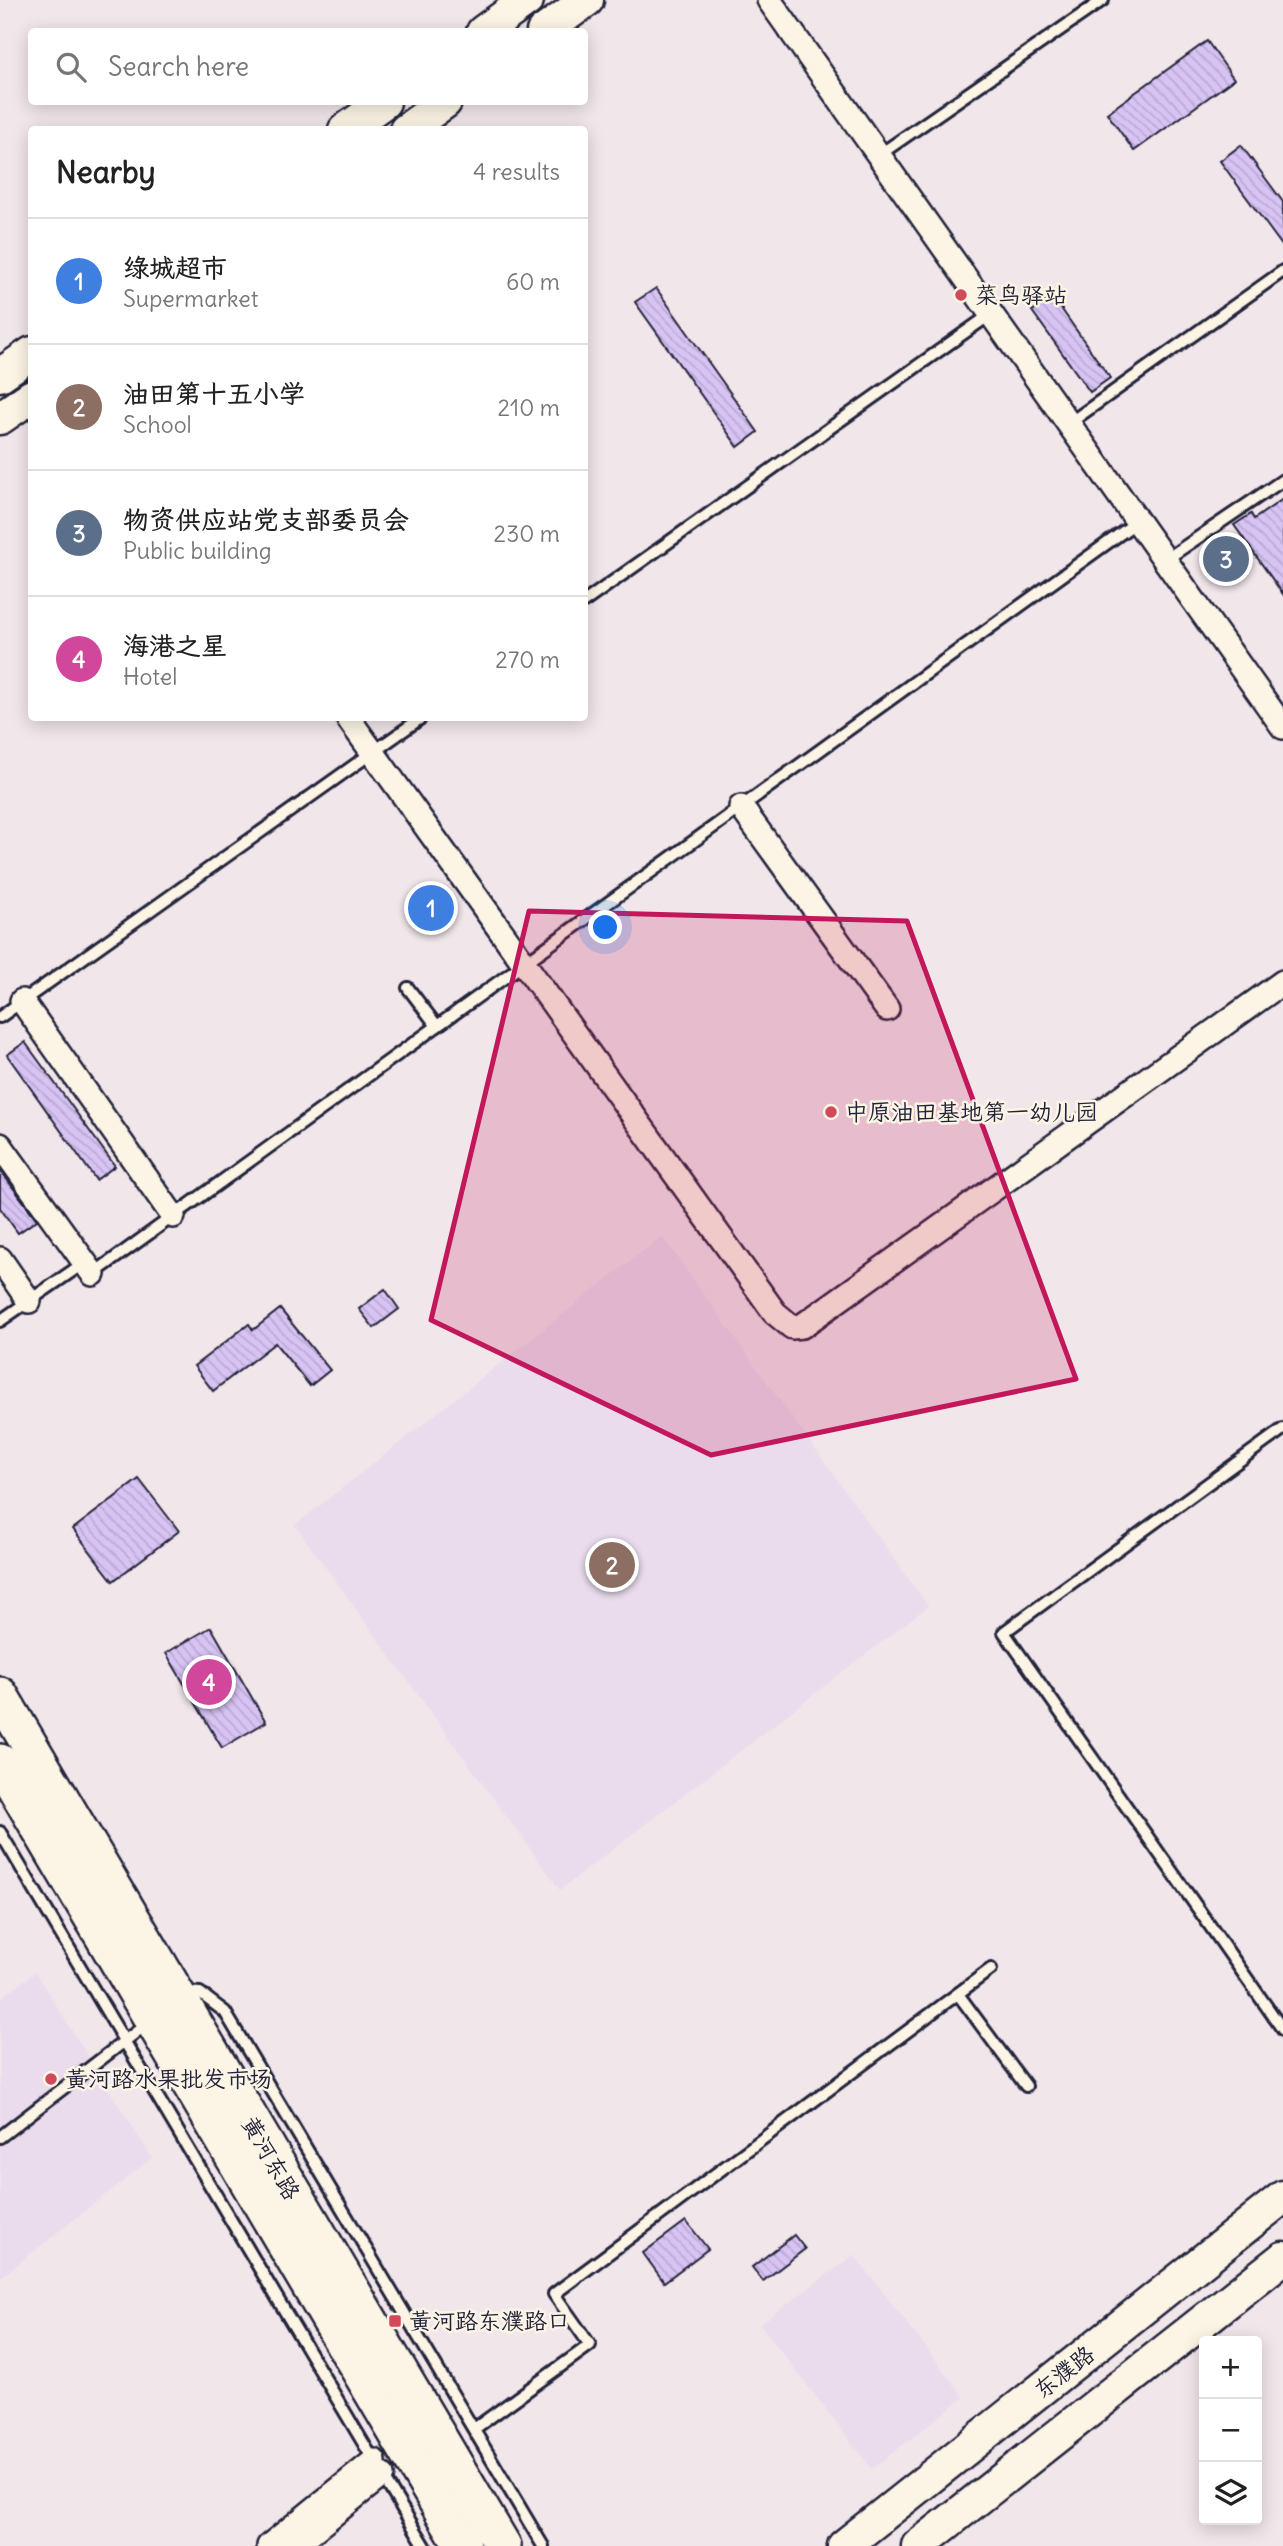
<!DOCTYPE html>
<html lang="en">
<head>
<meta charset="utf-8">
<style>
  body { margin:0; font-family:Delius,"LXGW WenKai TC",sans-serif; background:#f2f2f2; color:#222 }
  .controls { position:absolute; right:21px; bottom:21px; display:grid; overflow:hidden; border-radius:7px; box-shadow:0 4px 18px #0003 }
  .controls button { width:63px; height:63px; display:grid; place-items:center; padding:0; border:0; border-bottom:2px solid #e0e0e0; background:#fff; color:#222; font:35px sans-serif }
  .you { position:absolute; left:606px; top:928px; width:24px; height:24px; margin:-18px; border:5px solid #fff; border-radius:50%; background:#1a73e8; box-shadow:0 0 0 10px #1a73e833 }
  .badge { display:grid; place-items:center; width:46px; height:46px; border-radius:50%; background:#2563eb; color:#fff; font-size:23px; font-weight:700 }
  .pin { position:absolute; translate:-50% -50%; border:4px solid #fff; box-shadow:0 2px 7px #0006 }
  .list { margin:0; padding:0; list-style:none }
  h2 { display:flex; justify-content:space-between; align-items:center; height:91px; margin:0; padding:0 28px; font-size:30px }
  h2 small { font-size:23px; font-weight:400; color:#767676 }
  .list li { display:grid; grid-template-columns:46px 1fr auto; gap:21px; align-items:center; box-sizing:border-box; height:126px; padding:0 28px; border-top:2px solid #e0e0e0 }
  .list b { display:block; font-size:26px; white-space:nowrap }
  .list p { margin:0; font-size:23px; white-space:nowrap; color:#767676 }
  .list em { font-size:23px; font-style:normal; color:#767676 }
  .icon { flex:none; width:38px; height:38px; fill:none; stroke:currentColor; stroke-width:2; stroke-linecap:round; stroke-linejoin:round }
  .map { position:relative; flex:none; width:1283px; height:2546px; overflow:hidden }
  .search { position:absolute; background:#fff; box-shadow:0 4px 18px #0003; left:28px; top:28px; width:560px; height:77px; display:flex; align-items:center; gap:18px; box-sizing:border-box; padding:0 24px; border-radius:7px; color:#767676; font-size:26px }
  .panel { position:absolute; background:#fff; box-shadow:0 4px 18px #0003; left:28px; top:126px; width:560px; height:595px; border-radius:7px }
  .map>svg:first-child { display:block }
  .built { fill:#eadced }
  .building { fill:url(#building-back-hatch); stroke:#22223b; stroke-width:2 }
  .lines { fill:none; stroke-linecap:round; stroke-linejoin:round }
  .lane-casing { stroke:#22223b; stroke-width:16 }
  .street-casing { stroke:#22223b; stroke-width:28 }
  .secondary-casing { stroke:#22223b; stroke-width:37 }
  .primary-casing { stroke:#22223b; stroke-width:40 }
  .lane { stroke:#fcf5e5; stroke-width:10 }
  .street { stroke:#fcf5e5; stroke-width:23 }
  .secondary { stroke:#fcf5e5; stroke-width:32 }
  .primary { stroke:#fcf5e5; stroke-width:35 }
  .marked { fill:#c2185b; fill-opacity:0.2; stroke:#c2185b; stroke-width:5; stroke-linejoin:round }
  .poi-dot { fill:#d1495b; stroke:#fcf5e5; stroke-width:2.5 }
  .labels { text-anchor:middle; stroke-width:5; stroke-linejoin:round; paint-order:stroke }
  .poi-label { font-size:23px; fill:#22223b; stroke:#fcf5e5; text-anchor:start }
  .street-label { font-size:23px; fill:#22223b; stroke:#fcf5e5 }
</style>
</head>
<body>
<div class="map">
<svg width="1283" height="2546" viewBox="0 0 1283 2546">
  <defs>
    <pattern id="building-back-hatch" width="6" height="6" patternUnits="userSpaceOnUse" patternTransform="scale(1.75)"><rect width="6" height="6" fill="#d8c4f4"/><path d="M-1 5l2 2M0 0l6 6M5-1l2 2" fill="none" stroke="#b9a8d2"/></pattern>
  </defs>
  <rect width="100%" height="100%" fill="#f1e6ea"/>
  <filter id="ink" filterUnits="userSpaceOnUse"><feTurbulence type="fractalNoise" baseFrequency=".0143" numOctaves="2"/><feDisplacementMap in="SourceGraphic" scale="14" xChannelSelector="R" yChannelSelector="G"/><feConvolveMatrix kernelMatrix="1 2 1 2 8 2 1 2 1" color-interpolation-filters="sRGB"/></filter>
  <g filter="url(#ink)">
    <!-- built -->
    <g class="built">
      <polygon points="662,1236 928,1606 560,1890 295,1525"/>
      <polygon points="35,1972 152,2158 0,2278 0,1999"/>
      <polygon points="854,2255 964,2397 872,2469 760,2324"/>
    </g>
    <!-- building -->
    <g class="building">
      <polygon points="1207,41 1234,79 1134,151 1107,113"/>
      <polygon points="1241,145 1283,202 1283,247 1220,161"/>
      <polygon points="656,288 758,432 738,447 635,302"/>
      <polygon points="1053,297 1110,378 1090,392 1032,311"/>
      <polygon points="1283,499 1283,594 1234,525 1251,514 1254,519"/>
      <polygon points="25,1042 115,1166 96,1180 7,1055"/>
      <polygon points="0,1170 37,1220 18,1233 0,1208"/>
      <polygon points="385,1289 399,1309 374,1328 359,1309"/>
      <polygon points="280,1309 330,1370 310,1386 275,1343 213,1391 194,1366 249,1324 253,1330"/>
      <polygon points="139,1479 179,1531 113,1581 73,1529"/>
      <polygon points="211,1627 266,1722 222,1748 166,1653"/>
      <polygon points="686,2221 708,2249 664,2282 643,2253"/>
      <polygon points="794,2235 805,2249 763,2281 752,2267"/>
    </g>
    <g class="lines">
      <defs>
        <g id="lane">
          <polyline points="879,155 1103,0"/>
          <polyline points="1068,424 1283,271"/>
          <polyline points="1165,560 1283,480"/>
          <polyline points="584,602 991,314"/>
          <polyline points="408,988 437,1026"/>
          <polyline points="0,1017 421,718"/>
          <polyline points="93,1274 1138,521"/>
          <polyline points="0,1321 84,1263"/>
          <polyline points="1283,1429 1004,1632 1283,2030"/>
          <polyline points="0,1832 374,2461"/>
          <polyline points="184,1992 200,1993 225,2012 543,2546"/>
          <polyline points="958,1994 1026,2086"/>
          <polyline points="0,2137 148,2023"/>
          <polyline points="474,2429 590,2345 554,2294 991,1969"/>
          <polyline points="382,2475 425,2546"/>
        </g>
        <g id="street">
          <polyline points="769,0 1283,727"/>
          <polyline points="348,718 775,1313 792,1327 802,1326 1283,982"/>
          <polyline points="741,807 887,1009"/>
          <polyline points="22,1001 173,1216"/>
          <polyline points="0,1145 93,1274"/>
          <polyline points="0,1259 29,1301"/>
          <polyline points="269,2546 374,2461"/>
          <polyline points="294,2546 382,2475"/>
        </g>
        <g id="secondary">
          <polyline points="483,32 527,0"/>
          <polyline points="543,32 587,0"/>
          <polyline points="345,130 384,102"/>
          <polyline points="406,130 445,102"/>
          <polyline points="0,375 32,353"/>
          <polyline points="0,418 32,396"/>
          <polyline points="844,2546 1283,2197"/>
          <polyline points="918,2546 1283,2258"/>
        </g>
        <g id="primary">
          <polyline points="0,1695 503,2546"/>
          <polyline points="0,1762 463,2546"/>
        </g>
      </defs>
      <!-- lane casing -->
      <use href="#lane" class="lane-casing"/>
      <!-- street casing -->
      <use href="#street" class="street-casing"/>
      <!-- secondary casing -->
      <use href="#secondary" class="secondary-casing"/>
      <!-- primary casing -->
      <use href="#primary" class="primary-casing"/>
      <!-- lane -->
      <use href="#lane" class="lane"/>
      <!-- street -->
      <use href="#street" class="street"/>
      <!-- secondary -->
      <use href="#secondary" class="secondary"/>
      <!-- primary -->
      <use href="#primary" class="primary"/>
    </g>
  </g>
  <!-- marked area -->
  <path class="marked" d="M529,911L907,921L1076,1379L711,1455L431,1320Z"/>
  <!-- markers -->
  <g class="poi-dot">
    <circle cx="961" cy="295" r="7"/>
    <circle cx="831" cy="1112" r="7"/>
    <circle cx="51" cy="2079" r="7"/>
    <rect x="388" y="2314" width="14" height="14" rx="3.5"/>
  </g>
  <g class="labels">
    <!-- poi labels -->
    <g class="poi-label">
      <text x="975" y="303">菜鸟驿站</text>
      <text x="845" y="1120">中原油田基地第一幼儿园</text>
      <text x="65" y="2087">黄河路水果批发市场</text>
      <text x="409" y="2329">黄河路东濮路口</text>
    </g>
    <!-- street labels -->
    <g class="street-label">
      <text transform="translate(271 2158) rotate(60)" y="8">黄河东路</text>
      <text transform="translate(1064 2372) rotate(-38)" y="8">东濮路</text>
    </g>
  </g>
</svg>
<div class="controls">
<button>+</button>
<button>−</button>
<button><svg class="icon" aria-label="layers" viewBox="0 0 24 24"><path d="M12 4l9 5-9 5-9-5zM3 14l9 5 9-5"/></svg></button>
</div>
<div class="you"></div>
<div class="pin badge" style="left:431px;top:908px;background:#3f7fe0">1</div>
<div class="pin badge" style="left:612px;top:1565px;background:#8d6e63">2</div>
<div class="pin badge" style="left:1226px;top:559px;background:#5c6f8a">3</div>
<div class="pin badge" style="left:209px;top:1682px;background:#d1479c">4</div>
<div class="search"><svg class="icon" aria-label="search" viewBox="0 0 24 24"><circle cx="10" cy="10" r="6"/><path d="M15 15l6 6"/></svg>Search here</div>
<section class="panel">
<h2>Nearby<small>4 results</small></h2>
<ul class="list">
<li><span class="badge" style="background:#3f7fe0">1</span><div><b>绿城超市</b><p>Supermarket</p></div><em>60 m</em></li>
<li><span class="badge" style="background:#8d6e63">2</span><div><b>油田第十五小学</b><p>School</p></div><em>210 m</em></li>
<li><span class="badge" style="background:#5c6f8a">3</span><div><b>物资供应站党支部委员会</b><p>Public building</p></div><em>230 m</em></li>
<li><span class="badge" style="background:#d1479c">4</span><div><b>海港之星</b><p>Hotel</p></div><em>270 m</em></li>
</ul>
</section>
</div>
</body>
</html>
